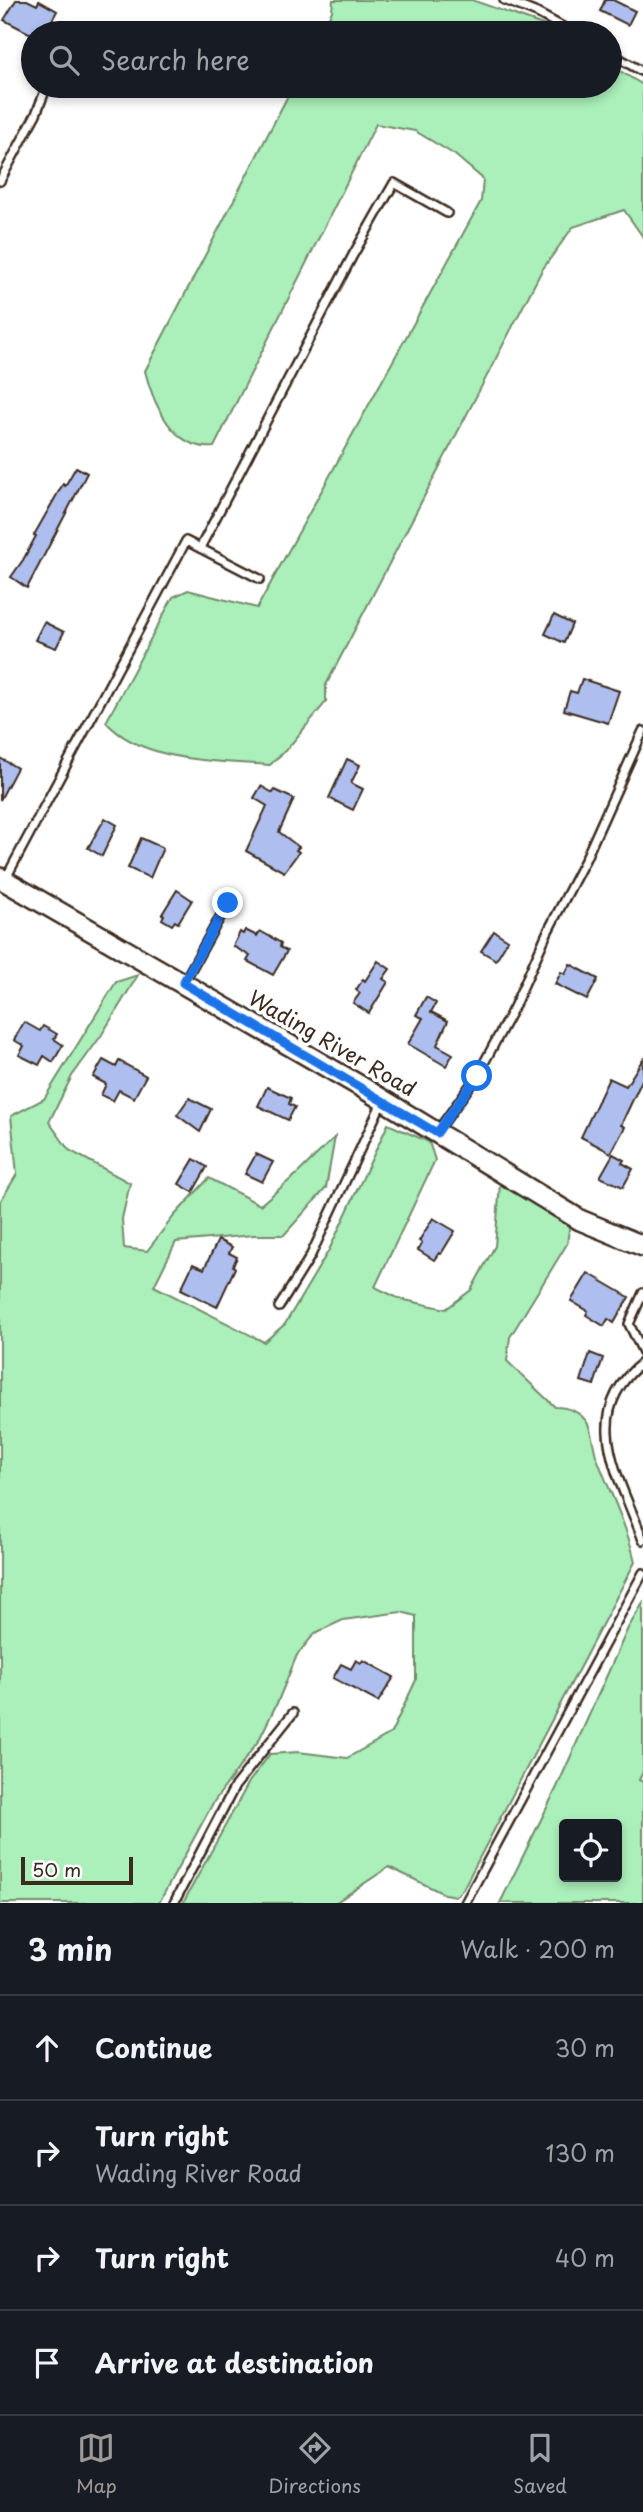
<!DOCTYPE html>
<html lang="en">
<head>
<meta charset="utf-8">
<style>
  body { margin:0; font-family:"Playpen Sans",sans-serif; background:#242831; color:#f1f3f6 }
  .controls { position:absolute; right:21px; bottom:21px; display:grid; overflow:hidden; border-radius:7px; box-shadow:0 4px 10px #0003 }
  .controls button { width:63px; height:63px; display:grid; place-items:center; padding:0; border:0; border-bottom:2px solid #363941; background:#171b24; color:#f1f3f6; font:35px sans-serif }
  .scale { position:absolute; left:21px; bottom:18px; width:112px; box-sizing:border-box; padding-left:7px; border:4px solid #3b2a1e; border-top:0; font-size:19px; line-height:24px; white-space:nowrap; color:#3b2a1e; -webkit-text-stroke:5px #fff; paint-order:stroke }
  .stop { position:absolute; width:21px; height:21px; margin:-16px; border:5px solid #1a73e8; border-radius:50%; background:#fff }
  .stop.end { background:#1a73e8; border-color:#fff; box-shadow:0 2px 7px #0008 }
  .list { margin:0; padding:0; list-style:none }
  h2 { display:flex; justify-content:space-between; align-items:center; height:91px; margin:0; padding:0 28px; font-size:30px }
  h2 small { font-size:23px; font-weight:400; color:#9ea1a6 }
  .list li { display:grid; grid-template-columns:46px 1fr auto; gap:21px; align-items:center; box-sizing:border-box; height:105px; padding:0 28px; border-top:2px solid #363941 }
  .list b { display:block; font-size:26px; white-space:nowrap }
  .list p { margin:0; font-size:23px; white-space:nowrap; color:#9ea1a6 }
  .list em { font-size:23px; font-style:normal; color:#9ea1a6 }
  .icon { flex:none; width:38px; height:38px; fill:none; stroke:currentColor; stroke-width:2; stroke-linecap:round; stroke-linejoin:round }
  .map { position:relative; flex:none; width:643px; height:1903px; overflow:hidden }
  .search { position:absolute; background:#171b24; box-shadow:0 4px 10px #0003; left:21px; right:21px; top:21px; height:77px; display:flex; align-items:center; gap:18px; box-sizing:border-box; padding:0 24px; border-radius:38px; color:#9ea1a6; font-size:26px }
  .sheet { height:511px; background:#171b24 }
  nav { display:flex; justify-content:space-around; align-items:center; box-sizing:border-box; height:98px; border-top:2px solid #363941; background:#171b24; font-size:19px; color:#9ea1a6 }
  nav a { display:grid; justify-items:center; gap:4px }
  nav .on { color:#9f9995 }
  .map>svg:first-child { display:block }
  .green { fill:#abefba; stroke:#738c6c; stroke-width:2; fill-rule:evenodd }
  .building { fill:#aebfef; stroke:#3b2a1e; stroke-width:2 }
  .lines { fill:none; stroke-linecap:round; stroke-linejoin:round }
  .lane-casing { stroke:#3b2a1e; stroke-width:12 }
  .secondary-casing { stroke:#3b2a1e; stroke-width:24 }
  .lane { stroke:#fff; stroke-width:7 }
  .secondary { stroke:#fff; stroke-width:19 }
  .route { stroke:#1a73e8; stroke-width:9 }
  .labels { text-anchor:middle; stroke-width:7; stroke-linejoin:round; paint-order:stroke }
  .street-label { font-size:21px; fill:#3b2a1e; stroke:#fff }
</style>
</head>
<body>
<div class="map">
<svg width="643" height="1903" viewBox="0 0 643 1903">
  <rect width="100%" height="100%" fill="#fff"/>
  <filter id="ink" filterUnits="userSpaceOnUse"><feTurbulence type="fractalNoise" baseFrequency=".0143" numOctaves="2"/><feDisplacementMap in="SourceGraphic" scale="14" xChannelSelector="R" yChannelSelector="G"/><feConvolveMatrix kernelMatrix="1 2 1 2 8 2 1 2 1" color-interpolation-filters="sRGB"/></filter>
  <g filter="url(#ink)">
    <!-- green -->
    <g class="green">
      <polygon points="333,0 472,0 543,25 557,33 321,33 332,11"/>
      <path d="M610,65L643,85V237L624,210L573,227L542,270L326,685V702L288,748L270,765C219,761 143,763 106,722L173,597L188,590L257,608L481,201L483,179L455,155L415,131L376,124L214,447C174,451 153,404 145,371L293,86H610Z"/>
      <path d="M138,975L101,1036L72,1076L49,1122L69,1150L130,1183L122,1219L124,1248L147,1251L174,1216L209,1178L260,1205L297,1174L335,1137L326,1188L284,1235H254L176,1242L154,1286L264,1342L285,1324L329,1250L388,1124L429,1142L435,1160L375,1287L400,1299L446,1309L471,1290L495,1246L500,1184L570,1223L567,1244L510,1337L507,1361L555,1407C568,1407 581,1412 588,1424C592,1433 593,1445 596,1455C609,1491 627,1525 635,1562L463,1889L456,1896L444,1894L389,1867L335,1903H183L249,1782L270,1754L298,1752L347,1758L391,1733L416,1680V1616L401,1612L343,1620L315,1633L297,1655L278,1701L259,1740L213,1803L159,1903H0V1202L17,1174L11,1116L44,1099L116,982Z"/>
      <path d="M643,1603V1772L639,1780L643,1782V1903H500L557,1787L628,1628ZM564,1824H617V1877H564Z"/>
    </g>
    <!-- building -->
    <g class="building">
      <polygon points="16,0 27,0 37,5 39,1 57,11 45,33 29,33 4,20"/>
      <polygon points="605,0 613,0 635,11 628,25 600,11"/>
      <polygon points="76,467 87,473 27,588 11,577 23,560 36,536 34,535 63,484 65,486"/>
      <polygon points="554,615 572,624 564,643 545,634"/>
      <polygon points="44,622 64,632 56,648 35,640"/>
      <polygon points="582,679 619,691 608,723 564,710 570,691 577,693"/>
      <polygon points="0,758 17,768 0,800"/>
      <polygon points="347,759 360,765 351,783 363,789 353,810 329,798"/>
      <polygon points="261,786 273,793 275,790 294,799 279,832 299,847 296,850 299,852 284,872 246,851 267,806 254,798"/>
      <polygon points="105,818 117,825 102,856 88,848"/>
      <polygon points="141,838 163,848 150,878 128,868"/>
      <polygon points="177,890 192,900 178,923 175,921 172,925 162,919 164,915 162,914"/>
      <polygon points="245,930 257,936 260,931 281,943 280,947 287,951 273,975 247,961 250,956 233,946 240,932 243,934"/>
      <polygon points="494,931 508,940 496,960 481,951"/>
      <polygon points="378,961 390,969 383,979 388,982 369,1013 353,1003 360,993 356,990 363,979 365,981"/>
      <polygon points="570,964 598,979 587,1000 555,984 561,972 565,974"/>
      <polygon points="426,997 436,1003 431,1012 448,1021 437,1045 453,1054 446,1066 408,1044 423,1018 416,1015"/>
      <polygon points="24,1022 40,1031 43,1026 57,1034 54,1039 63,1045 53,1062 44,1056 39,1065 19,1055 24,1046 14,1040"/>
      <polygon points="643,1059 643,1078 621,1125 625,1127 611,1153 581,1137 609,1078 626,1086"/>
      <polygon points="103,1060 116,1067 119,1061 146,1076 134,1098 119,1090 113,1101 101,1095 106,1084 93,1077"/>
      <polygon points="267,1087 291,1098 289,1104 295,1107 288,1120 258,1106"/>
      <polygon points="189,1098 211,1109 200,1132 177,1115"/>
      <polygon points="256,1154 273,1162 262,1182 245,1174"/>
      <polygon points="613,1154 624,1160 622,1163 633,1169 623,1187 600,1177"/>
      <polygon points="194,1159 207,1167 193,1192 179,1184"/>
      <polygon points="433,1218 455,1231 441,1254 439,1253 434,1260 418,1250 422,1243 419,1241"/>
      <polygon points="218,1240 232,1247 229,1253 237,1257 233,1266 235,1268 217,1307 181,1289 193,1264 204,1269"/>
      <polygon points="588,1273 629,1297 614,1323 608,1319 604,1326 586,1315 588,1311 571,1301"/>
      <polygon points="590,1353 603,1358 594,1385 581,1381"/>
      <polygon points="356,1660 361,1663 363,1660 394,1677 378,1702 333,1678 341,1664 351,1669"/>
    </g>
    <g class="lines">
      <defs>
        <g id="lane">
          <polyline points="504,0 537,13 574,33"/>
          <polyline points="610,53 643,72"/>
          <polyline points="0,181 36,114 47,86"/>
          <polyline points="200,548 353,255 394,183 447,213"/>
          <polyline points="6,878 186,541 260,579"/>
          <polyline points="184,982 228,903"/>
          <polyline points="437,1132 477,1076 514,1007 547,933 585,860 643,731"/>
          <polyline points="643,1293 629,1324 643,1352"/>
          <polyline points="279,1307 310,1257 383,1100"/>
          <path d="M643,1362C577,1414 620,1477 643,1540"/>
          <polyline points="174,1903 235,1786 293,1713"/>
          <polyline points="465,1903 643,1573"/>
        </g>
        <polyline id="secondary" points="0,878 360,1086 580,1220 643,1246"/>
      </defs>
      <!-- lane casing -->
      <use href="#lane" class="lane-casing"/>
      <!-- secondary casing -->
      <use href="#secondary" class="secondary-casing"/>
      <!-- lane -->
      <use href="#lane" class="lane"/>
      <!-- secondary -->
      <use href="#secondary" class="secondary"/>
    </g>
  </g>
  <g class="lines" filter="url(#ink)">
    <!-- route -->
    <polyline class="route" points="228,903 183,983 437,1133 477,1076"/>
  </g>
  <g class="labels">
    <!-- street labels -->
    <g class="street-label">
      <text transform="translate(332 1044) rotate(30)" y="7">Wading River Road</text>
    </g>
  </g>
</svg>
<div class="controls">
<button><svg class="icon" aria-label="locate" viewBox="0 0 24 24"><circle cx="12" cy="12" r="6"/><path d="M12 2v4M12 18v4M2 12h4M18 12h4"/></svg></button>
</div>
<div class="scale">50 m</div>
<div class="stop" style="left:477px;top:1076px"></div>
<div class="stop end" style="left:228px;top:903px"></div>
<div class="search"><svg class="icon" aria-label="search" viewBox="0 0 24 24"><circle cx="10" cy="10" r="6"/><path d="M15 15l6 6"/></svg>Search here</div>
</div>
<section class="sheet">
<h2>3 min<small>Walk · 200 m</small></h2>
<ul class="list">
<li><svg class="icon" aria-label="ahead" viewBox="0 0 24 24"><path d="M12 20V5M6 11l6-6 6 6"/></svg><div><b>Continue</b></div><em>30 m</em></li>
<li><svg class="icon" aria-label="right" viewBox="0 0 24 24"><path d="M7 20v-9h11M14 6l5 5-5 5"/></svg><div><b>Turn right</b><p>Wading River Road</p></div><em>130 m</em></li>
<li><svg class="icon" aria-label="right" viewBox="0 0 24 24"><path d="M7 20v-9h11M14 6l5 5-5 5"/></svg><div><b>Turn right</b></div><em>40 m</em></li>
<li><svg class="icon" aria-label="arrive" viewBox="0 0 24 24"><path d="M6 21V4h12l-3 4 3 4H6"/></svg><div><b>Arrive at destination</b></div></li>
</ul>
</section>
<nav>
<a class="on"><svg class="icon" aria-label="map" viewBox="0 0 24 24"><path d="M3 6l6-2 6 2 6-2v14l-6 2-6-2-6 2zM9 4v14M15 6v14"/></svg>Map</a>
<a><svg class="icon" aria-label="directions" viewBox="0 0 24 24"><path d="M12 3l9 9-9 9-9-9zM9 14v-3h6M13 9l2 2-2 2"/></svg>Directions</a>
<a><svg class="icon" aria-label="saved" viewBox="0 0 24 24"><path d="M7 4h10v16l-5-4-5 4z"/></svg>Saved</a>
</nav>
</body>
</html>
